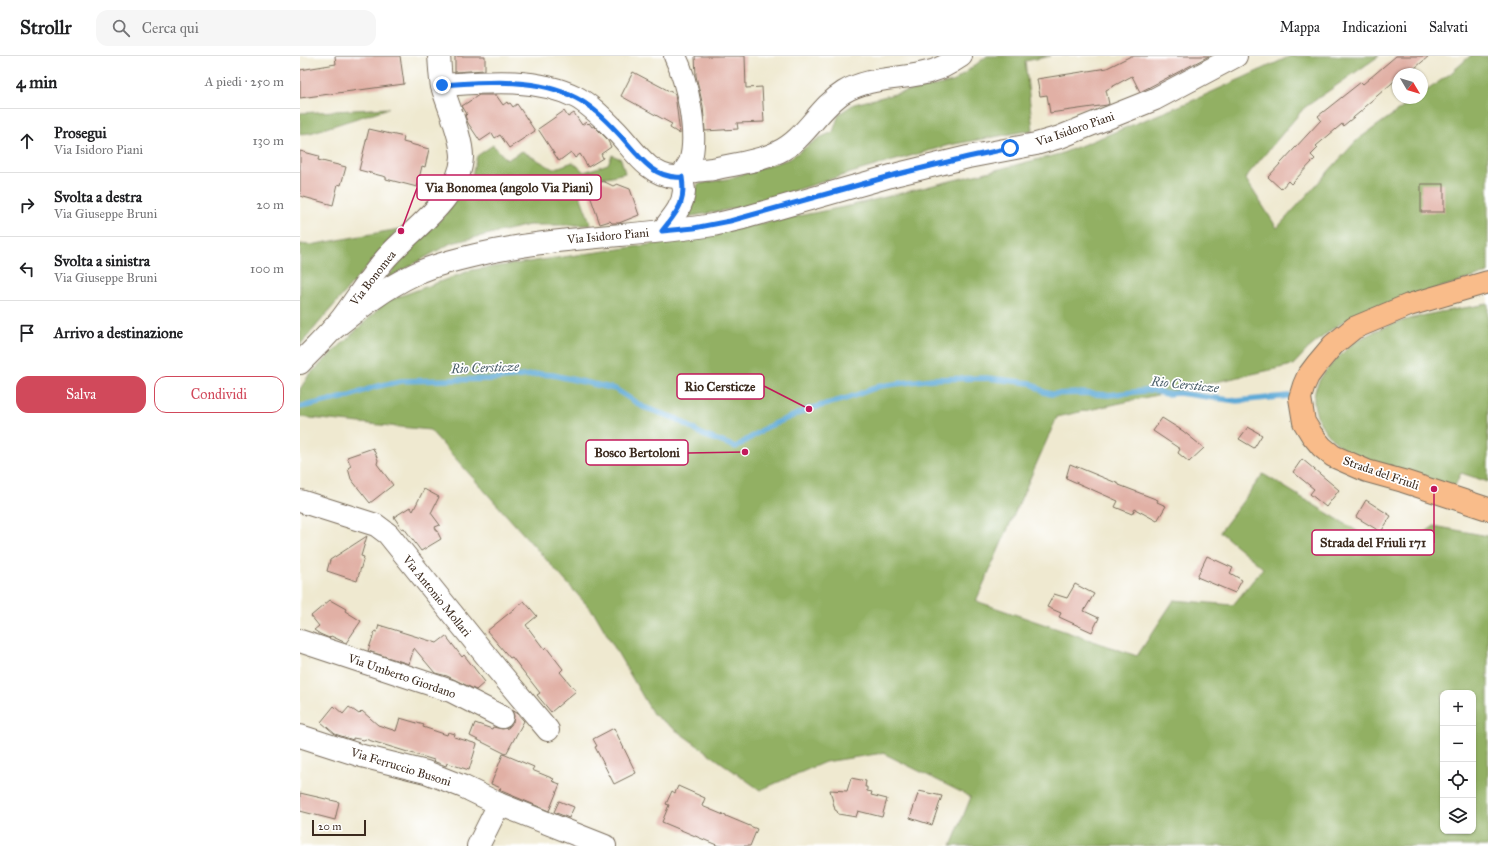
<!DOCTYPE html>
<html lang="it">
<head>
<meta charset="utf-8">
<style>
  body { margin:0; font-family:"IM FELL Great Primer",serif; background:#f6f6f6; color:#202124 }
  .controls { position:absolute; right:12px; bottom:12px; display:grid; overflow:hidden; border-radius:8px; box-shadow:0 1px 3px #0004 }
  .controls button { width:36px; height:36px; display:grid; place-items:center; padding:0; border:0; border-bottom:1px solid #e0e0e0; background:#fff; color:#202124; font:20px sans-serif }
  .compass { position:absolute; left:1092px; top:12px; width:36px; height:36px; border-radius:50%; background:#fff; box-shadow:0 1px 3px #0004; rotate:128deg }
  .scale { position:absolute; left:12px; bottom:10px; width:54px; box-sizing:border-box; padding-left:4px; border:2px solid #3b2a1e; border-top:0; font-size:11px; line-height:14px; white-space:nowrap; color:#3b2a1e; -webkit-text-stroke:3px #fff; paint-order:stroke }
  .stop { position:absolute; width:12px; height:12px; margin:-9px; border:3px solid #1a73e8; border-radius:50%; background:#fff }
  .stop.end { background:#1a73e8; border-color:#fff; box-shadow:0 1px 4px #0008 }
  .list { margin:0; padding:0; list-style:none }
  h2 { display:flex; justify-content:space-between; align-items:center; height:52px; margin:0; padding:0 16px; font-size:17px }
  h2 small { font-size:13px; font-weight:400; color:#757577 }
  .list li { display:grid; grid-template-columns:26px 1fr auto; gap:12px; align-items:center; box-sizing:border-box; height:64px; padding:0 16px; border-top:1px solid #e0e0e0 }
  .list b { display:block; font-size:15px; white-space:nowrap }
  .list p { margin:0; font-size:13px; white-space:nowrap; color:#757577 }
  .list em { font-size:13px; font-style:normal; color:#757577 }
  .actions { display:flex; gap:8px; padding:12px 16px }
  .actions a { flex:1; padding:9px 0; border:1px solid #d1495b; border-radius:12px; text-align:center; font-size:14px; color:#d1495b }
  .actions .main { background:#d1495b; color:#fff }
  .icon { flex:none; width:22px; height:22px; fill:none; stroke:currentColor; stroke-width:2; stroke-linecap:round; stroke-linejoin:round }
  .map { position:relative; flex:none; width:1188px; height:790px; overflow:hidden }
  header { display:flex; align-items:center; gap:24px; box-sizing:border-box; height:56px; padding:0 20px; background:#fff; border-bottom:1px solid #e0e0e0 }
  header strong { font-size:19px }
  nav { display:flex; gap:22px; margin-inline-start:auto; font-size:14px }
  .search { width:280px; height:36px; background:#f6f6f6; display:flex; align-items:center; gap:10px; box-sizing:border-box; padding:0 14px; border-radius:12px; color:#757577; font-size:15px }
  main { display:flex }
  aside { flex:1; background:#fff }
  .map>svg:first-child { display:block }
  .forest { fill:#92b063; stroke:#666d40; fill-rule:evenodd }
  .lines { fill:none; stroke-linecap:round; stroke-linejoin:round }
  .stream { stroke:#5faad7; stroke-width:5.5 }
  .building { fill:#e1b0a5 }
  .minor-casing { stroke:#7a6d5c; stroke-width:24 }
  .major-casing { stroke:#7a6d5c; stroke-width:24 }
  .minor { stroke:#fff; stroke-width:22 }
  .major { stroke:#f9bc8a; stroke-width:22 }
  .route { stroke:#1a73e8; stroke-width:5 }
  .labels { text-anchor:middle; stroke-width:3.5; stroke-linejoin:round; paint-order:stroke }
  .street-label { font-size:12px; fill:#3b2a1e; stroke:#fff }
  .water-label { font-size:13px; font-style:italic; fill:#495d68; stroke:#fff }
  .leader { fill:none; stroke:#c2185b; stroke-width:1.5 }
  .callout-dot { fill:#c2185b; stroke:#fff; stroke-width:1.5 }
  .callout { fill:#fff; stroke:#c2185b; stroke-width:1.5 }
  .callout-label { font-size:13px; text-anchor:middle; font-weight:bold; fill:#3b2a1e }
</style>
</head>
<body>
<header>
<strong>Strollr</strong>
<div class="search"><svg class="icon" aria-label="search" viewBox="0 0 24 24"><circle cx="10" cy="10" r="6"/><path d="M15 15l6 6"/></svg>Cerca qui</div>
<nav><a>Mappa</a><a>Indicazioni</a><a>Salvati</a></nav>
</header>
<main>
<aside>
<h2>4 min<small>A piedi · 250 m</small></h2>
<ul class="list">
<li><svg class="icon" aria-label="ahead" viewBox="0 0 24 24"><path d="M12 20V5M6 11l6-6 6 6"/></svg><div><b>Prosegui</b><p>Via Isidoro Piani</p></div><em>130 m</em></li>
<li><svg class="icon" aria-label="right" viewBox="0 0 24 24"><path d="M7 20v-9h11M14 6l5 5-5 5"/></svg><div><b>Svolta a destra</b><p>Via Giuseppe Bruni</p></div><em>20 m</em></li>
<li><svg class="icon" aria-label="left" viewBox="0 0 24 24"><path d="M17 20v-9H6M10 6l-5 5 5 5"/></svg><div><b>Svolta a sinistra</b><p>Via Giuseppe Bruni</p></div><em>100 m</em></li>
<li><svg class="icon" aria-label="arrive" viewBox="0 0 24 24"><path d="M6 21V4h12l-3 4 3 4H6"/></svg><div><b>Arrivo a destinazione</b></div></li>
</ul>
<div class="actions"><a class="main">Salva</a><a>Condividi</a></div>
</aside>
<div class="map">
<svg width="1188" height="790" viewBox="0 0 1188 790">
  <rect width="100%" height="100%" fill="#fff"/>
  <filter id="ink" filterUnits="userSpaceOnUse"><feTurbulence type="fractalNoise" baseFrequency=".025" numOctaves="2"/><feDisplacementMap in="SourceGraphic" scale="8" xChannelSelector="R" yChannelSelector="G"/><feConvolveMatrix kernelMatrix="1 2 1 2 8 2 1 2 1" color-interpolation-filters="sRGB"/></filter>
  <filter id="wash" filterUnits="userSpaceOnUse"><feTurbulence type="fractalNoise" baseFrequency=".012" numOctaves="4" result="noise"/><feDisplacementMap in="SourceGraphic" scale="16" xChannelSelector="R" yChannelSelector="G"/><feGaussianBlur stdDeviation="0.9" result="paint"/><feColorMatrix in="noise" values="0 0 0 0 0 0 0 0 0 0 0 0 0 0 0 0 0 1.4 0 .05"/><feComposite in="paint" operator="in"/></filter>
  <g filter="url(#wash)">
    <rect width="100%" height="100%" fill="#efe9d0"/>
    <!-- forest -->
    <g class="forest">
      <polygon points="687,0 751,0 725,5 733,74 649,89 547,118 443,151 381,162 393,147 398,128 427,123 489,103 519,82 533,76 539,58 554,48 599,37 653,26"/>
      <path d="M991,0H1079L1004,52L945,122L977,172L1057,84L1116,42H1122V38L1151,17L1170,0H1188V217L1060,256L1032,273L1008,293L993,309L757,361L676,545L837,600L874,544L933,549L963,512L920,476L963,418L1095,498L1134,470L1188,480V790H651L671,741L583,697L525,706L460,734L353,658L295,558L130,374L0,361V333L9,319L87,245L172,214L361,187L549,150L760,98L894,44ZM1143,637H1173V775H1143Z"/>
      <polygon points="89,52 10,77 0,78 0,57"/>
      <polygon points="193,89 207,104 222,95 253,113 273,106 284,116 308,108 312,99 321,103 325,117 312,120 275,126 291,169 229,169 151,187 85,224 112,192 144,160 172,119 177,100"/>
      <polygon points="99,173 0,289 0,188 10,189"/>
      <path d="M1188,248V426L1161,417L1154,432C1128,424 1102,416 1076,407C1068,404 1058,402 1050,397C1033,387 1016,368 1014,347C1013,330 1023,317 1035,305C1040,300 1046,293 1052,288C1093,261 1141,256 1188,248Z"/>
    </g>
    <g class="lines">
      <!-- stream -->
      <polyline class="stream" points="0,351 50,340 74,331 101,325 194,323 240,318 253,319 315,333 343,351 377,363 403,379 436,391 467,371 509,353 548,342 580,330 632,323 687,322 731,327 744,336 751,338 781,337 808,339 852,334 866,338 879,337 937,345 989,340"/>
    </g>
    <g id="blocks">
      <!-- building -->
      <g class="building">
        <polygon points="35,0 100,0 104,28 0,42 0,14 36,8"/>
        <polygon points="155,0 185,0 185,14 155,16"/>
        <polygon points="395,0 445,0 446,32 462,31 464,66 437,67 438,73 405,75 403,50 396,20"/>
        <polygon points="831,0 909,0 840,36 832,20 806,34 809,48 807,49 750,57 747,39 740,40 737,23 807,12"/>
        <polygon points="1096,0 1129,0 1108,18 1098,18 1098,22 1064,51 1065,52 1043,70 1042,68 1016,90 1018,92 1011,99 1015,103 991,128 988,125 981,133 968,121 1021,64 1018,60 1061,26 1063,28"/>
        <polygon points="333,16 375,38 380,78 370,72 372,68 321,40"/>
        <polygon points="179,39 196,39 203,49 207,46 208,48 210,47 213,51 217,48 235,75 209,92 200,79 195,82 192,77 180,85 168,67 165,60 167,58 162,50"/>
        <polygon points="264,55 268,61 274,57 282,69 286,66 288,68 289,67 292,71 294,70 307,83 311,91 301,98 303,102 288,111 280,98 275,102 271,96 259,105 238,73"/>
        <polygon points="69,73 104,81 103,86 129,93 125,111 122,110 117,131 86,123 86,121 59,114"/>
        <polygon points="0,95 19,100 18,104 46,111 41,129 38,128 33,149 0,140"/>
        <polygon points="303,125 313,130 317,128 330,133 339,159 319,167 312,167 310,165 300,168 287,131"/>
        <rect x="1121" y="128" width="23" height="28"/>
        <polygon points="862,362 883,375 904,392 889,406 878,397 880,393 853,375"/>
        <polygon points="948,371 962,379 954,392 939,383"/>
        <polygon points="73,392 78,404 77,408 93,429 70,447 51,423 48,412 51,410 47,401"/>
        <polygon points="1002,403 1039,434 1026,451 1010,438 1014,433 993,416"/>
        <polygon points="770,408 819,428 819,429 858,444 857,446 866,450 857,465 835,453 832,458 815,451 818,445 766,422"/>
        <polygon points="124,433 139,441 131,457 140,469 135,471 141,483 121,495 104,472 102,473 94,461 110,451 113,455"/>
        <polygon points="1066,444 1091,460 1081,476 1056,461"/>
        <polygon points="67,480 61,500 64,501 57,525 27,515 30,504"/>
        <polygon points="907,500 933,512 930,517 942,524 935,537 897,521"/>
        <polygon points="775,528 794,538 784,555 799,562 792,576 759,561 761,557 747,551 754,538 767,542"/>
        <polygon points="30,544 46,553 45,555 61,565 46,587 31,580 29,582 20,578 14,574 19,570 11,560"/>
        <polygon points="224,545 237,560 226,569 244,593 246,591 263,613 260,616 276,635 251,656 237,639 240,637 212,601 210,602 187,575"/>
        <polygon points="79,569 137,587 146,580 162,601 164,599 185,626 176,634 147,620 135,617 114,592 109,608 68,595 75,575 77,576"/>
        <polygon points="34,650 43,658 49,651 59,658 62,655 78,669 96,675 100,662 124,669 123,671 147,679 148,676 155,678 154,681 177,688 169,714 147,707 146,710 133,705 134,704 65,683 64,684 53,682 53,684 35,678 21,666"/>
        <polygon points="212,654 217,657 224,665 206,698 170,680 175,667 192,673 193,671 202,673 208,672 213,666 214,660"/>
        <polygon points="314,672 336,717 314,728 295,691 297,690 293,683"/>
        <polygon points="203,698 234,711 232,714 254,723 252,725 260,728 249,755 199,734 201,732 191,728"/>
        <polygon points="551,722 566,725 565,731 567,731 567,735 572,736 571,739 587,743 582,761 558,755 556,761 538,758 537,755 535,754 530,734 547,735"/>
        <polygon points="378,730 405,742 402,750 457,773 450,790 419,790 362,766 369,749 366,748 372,735 375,737"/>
        <polygon points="619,735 642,740 632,769 610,762"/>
        <polygon points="0,737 39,746 35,764 0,755"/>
        <polygon points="259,745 274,751 269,762 254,756"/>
      </g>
    </g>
  </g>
  <g filter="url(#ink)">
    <use href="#blocks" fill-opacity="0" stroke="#7a6d5c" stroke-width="1"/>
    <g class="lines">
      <defs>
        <g id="minor">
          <path d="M142,29C186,26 235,21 276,41C291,49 305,64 317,76C334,94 349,120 375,121C382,122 386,118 392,116C399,114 406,114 413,113C434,108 458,106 478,96C506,83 518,52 544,36C570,20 604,24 632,15C643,12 652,6 661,0"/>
          <path d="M362,175C372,162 383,151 384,135C384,130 381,124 383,119C384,115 388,110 390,106C399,79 387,25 375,0"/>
          <path d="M32,274C58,253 85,232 115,218C134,209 155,204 176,199C254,180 334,181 413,169L443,162L598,118L668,101L736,88L760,81L855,43L936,0"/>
          <path d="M0,307C14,292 29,279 42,262C57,242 70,220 87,201C112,173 160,143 162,101C162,81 148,50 142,30C140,21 140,10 139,0"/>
          <polyline points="0,445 76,469 88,478 196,612 248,674"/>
          <polyline points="0,585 151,635 202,661"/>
          <polyline points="0,680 62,700 126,716 164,731 199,748 305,790"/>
          <polyline points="178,790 199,748"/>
        </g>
        <polyline id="major" points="1188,226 1109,249 1054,272 1033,289 1017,308 1008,320 1004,329 1000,342 1004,366 1012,379 1022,391 1033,400 1067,415 1103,425 1188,453"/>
      </defs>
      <!-- minor casing -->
      <use href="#minor" class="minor-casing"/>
      <!-- major casing -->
      <use href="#major" class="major-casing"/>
      <!-- minor -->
      <use href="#minor" class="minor"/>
      <!-- major -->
      <use href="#major" class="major"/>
    </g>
  </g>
  <g class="lines" filter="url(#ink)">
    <!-- route -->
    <path class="route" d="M142,29C185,26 236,21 276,42C292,50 306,64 318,77C336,96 352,124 382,121C386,148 378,154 362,175L394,172L430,165L598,118L668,101L710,92"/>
  </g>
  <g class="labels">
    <!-- street labels -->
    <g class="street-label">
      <text transform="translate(775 73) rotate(-19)" y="4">Via Isidoro Piani</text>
      <text transform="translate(308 180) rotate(-5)" y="4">Via Isidoro Piani</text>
      <text transform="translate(73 222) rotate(-52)" y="4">Via Bonomea</text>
      <text transform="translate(1081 417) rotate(19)" y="4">Strada del Friuli</text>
      <text transform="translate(137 540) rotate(51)" y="4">Via Antonio Mollari</text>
      <text transform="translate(102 620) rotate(19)" y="4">Via Umberto Giordano</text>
      <text transform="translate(101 711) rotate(17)" y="4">Via Ferruccio Busoni</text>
    </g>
    <!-- water labels -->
    <g class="water-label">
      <text transform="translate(185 311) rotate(-2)" y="5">Rio Cersticze</text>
      <text transform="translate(885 328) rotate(6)" y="5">Rio Cersticze</text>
    </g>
  </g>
  <!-- callouts -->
  <path class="leader" d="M101 175L117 132M509 353L464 330M445 396L388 397M1134 433L1134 487"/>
  <g class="callout-dot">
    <circle cx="101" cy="175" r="4"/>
    <circle cx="509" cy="353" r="4"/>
    <circle cx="445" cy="396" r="4"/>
    <circle cx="1134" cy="433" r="4"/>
  </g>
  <g class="callout">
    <rect x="117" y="119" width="184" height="25" rx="4"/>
    <rect x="377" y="318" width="87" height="25" rx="4"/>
    <rect x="286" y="384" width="102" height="25" rx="4"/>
    <rect x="1012" y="474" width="122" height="25" rx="4"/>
  </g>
  <g class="callout-label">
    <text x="209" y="136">Via Bonomea (angolo Via Piani)</text>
    <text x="420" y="335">Rio Cersticze</text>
    <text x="337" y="401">Bosco Bertoloni</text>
    <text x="1073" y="491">Strada del Friuli 171</text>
  </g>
</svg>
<div class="controls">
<button>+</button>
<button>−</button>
<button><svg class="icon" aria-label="locate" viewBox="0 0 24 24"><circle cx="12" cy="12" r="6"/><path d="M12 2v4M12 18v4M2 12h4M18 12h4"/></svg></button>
<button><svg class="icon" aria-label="layers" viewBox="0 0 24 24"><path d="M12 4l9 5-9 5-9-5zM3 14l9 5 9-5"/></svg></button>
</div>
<svg class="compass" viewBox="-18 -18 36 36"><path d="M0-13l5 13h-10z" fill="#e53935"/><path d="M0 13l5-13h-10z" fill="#757577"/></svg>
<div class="scale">20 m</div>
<div class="stop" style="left:710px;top:92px"></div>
<div class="stop end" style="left:142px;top:29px"></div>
</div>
</main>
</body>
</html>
